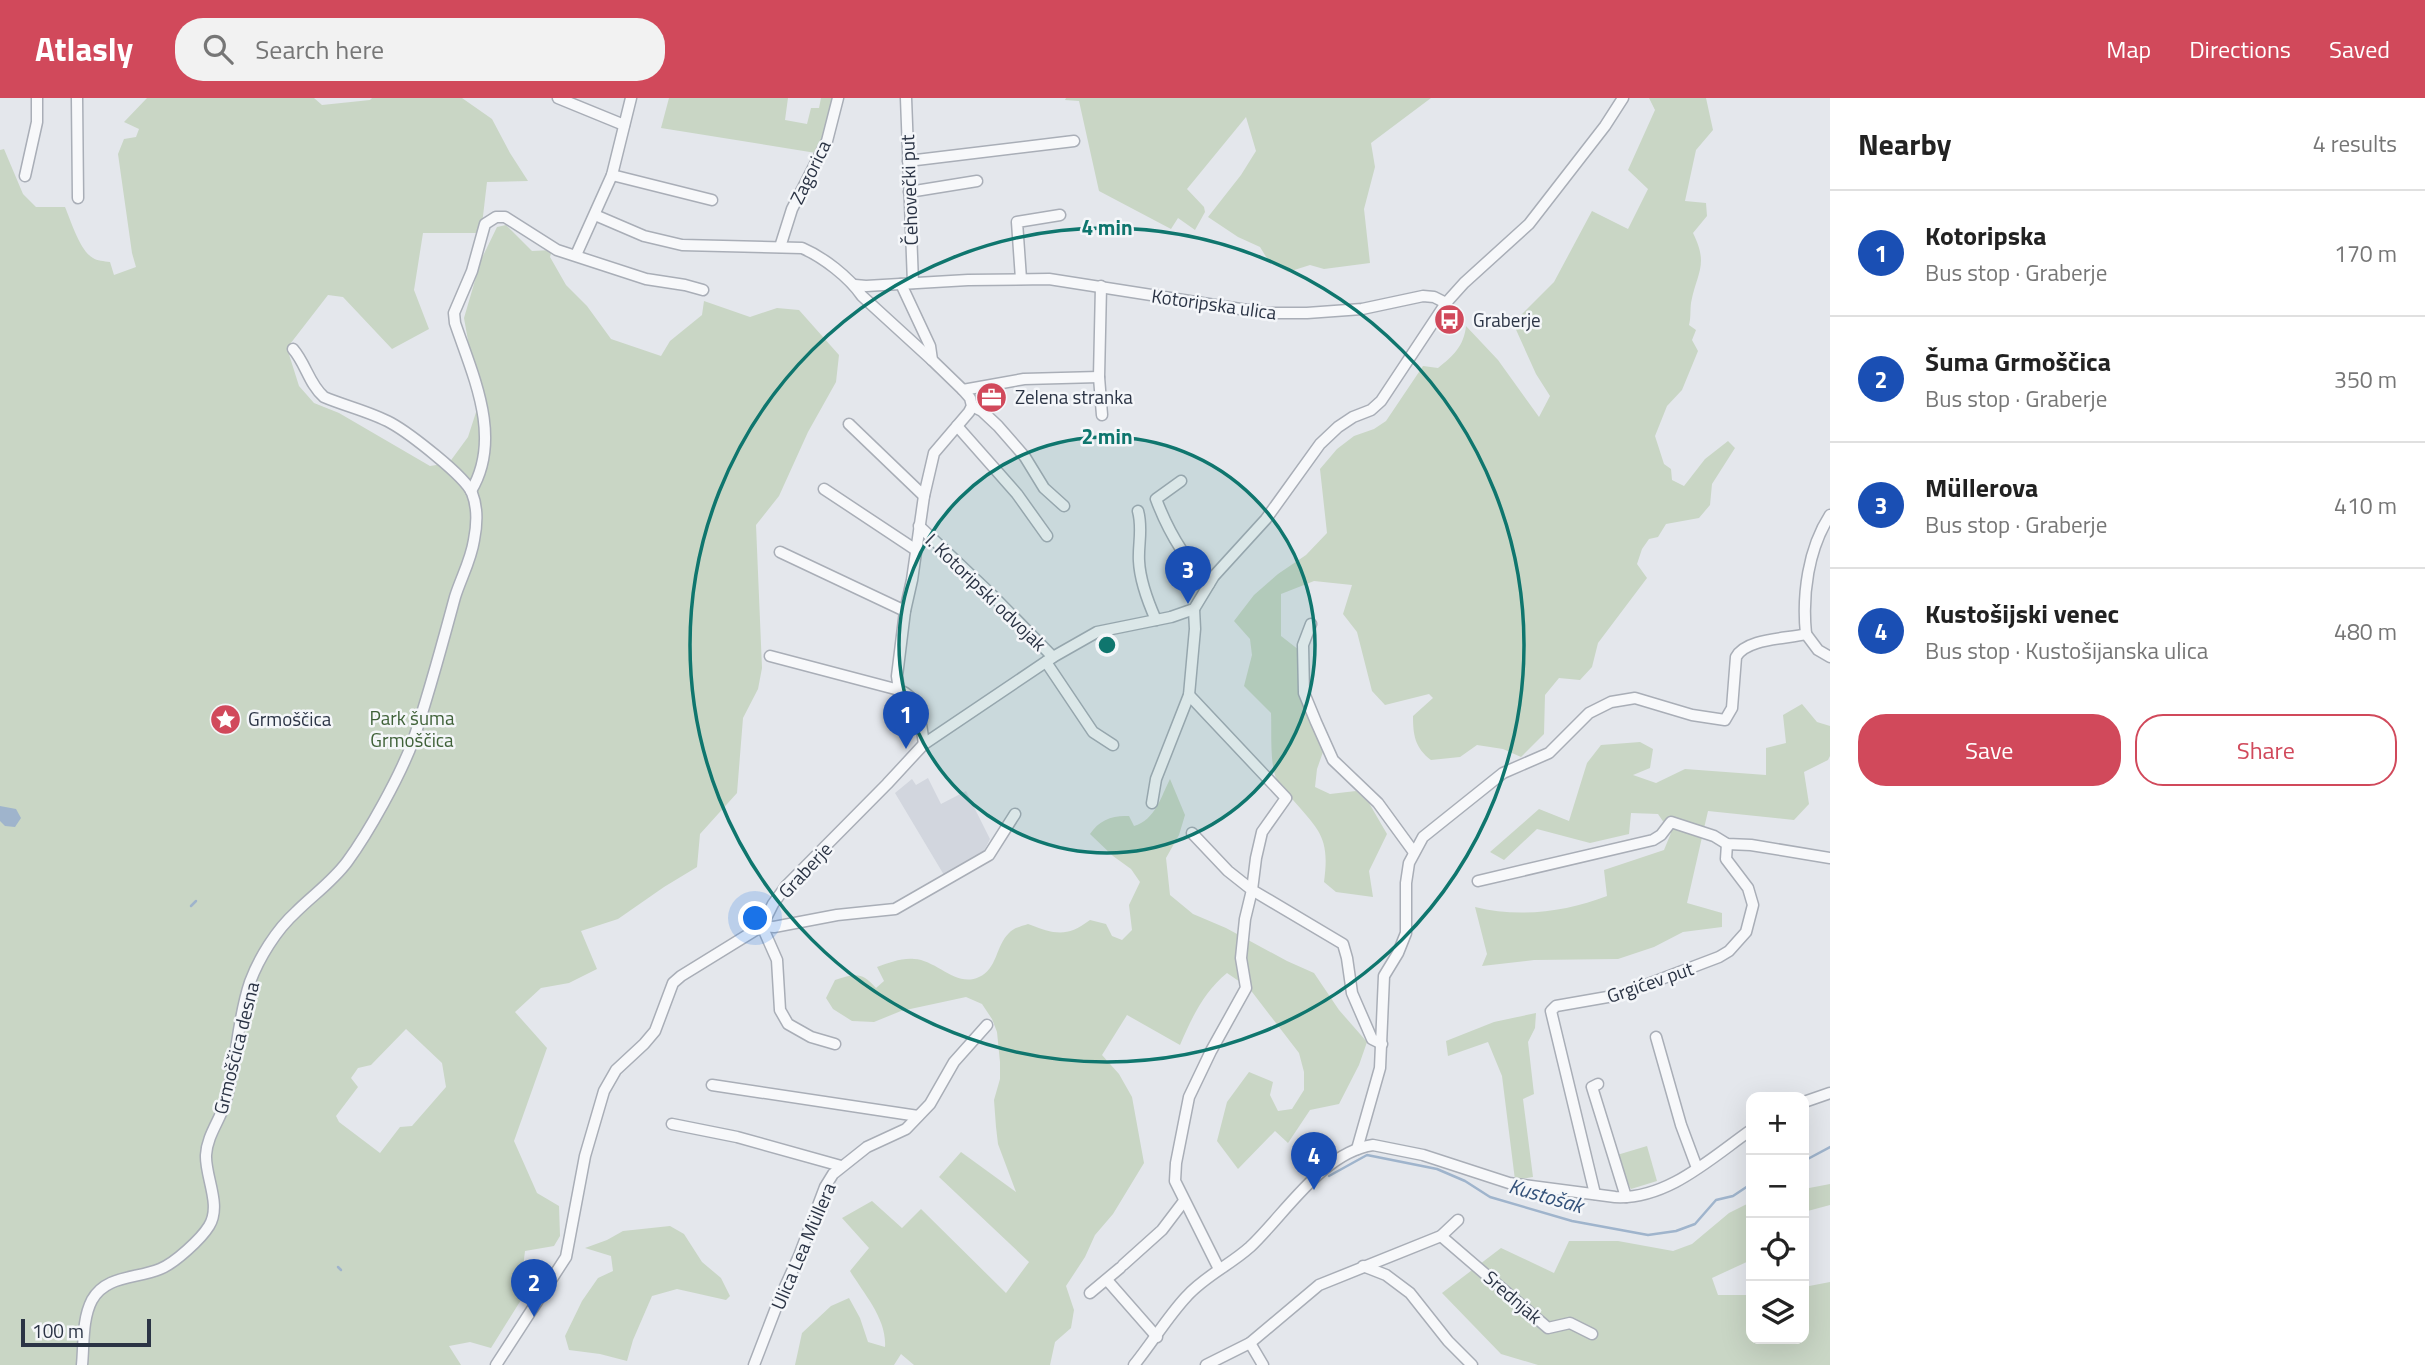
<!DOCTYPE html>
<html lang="en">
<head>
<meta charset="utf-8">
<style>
  body { margin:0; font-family:"Titillium Web",sans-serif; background:#f2f2f2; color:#222 }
  .controls { position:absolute; right:21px; bottom:21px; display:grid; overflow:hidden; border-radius:14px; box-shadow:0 7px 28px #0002 }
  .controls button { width:63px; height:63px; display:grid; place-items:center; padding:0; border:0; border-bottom:2px solid #e0e0e0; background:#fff; color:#222; font:35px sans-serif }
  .scale { position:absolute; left:21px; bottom:18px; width:130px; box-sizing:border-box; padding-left:7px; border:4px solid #2b3445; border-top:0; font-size:19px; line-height:24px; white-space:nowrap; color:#2b3445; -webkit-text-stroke:5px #f4f6f9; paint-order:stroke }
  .you { position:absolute; left:756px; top:821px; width:24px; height:24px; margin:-18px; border:5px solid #fff; border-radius:50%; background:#1a73e8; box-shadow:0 0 0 10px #1a73e833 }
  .badge { display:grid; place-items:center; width:46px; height:46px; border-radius:50%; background:#d1495b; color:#fff; font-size:23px; font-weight:700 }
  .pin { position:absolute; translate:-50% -58px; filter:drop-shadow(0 2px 4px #0008) }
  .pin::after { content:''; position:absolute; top:37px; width:24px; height:21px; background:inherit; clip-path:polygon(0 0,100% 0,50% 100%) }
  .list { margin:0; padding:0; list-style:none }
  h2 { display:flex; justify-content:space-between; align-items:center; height:91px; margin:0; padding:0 28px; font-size:30px }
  h2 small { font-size:23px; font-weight:400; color:#767676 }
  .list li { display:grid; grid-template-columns:46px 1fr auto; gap:21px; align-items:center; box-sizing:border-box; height:126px; padding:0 28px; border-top:2px solid #e0e0e0 }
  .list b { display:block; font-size:26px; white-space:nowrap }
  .list p { margin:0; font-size:23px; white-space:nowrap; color:#767676 }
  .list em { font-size:23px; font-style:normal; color:#767676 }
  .actions { display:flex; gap:14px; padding:21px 28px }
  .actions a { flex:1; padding:16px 0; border:2px solid #d1495b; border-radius:28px; text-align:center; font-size:24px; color:#d1495b }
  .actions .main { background:#d1495b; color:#fff }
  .icon { flex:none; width:38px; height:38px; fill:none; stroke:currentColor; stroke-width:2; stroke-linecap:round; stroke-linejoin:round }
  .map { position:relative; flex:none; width:1830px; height:1267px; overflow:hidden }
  header { display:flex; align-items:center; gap:42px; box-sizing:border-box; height:98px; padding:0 35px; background:#d1495b; color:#fff }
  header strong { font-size:33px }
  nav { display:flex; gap:38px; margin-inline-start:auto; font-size:24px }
  .search { width:490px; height:63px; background:#f2f2f2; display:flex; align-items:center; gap:18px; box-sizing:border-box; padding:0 24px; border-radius:28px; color:#767676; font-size:26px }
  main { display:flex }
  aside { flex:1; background:#fff }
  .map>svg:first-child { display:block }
  .built { fill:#d2d6de }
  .green { fill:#c9d6c5; fill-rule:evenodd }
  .water { fill:#9fb4cc }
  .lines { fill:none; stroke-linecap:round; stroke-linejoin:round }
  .stream { stroke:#9fb4cc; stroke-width:2.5 }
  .minor-casing { stroke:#a9aeb7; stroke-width:13 }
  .minor { stroke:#f7f8fa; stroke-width:10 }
  .ring { fill:none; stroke:#0f766e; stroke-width:3.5 }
  .labels { text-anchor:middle; stroke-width:5; stroke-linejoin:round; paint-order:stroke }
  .street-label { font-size:19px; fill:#2b3445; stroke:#f4f6f9 }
  .poi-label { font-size:19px; fill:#2b3445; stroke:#f4f6f9; text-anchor:start }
  .park-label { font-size:19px; fill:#3f6138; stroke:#f4f6f9 }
  .water-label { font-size:21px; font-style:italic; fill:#34527a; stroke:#f4f6f9 }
  .centre { fill:#0f766e; stroke:#f4f6f9; stroke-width:3.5 }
  .ring-label { font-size:21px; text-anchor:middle; font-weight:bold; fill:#0f766e; stroke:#f4f6f9; stroke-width:5; stroke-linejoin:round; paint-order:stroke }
</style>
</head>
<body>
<header>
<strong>Atlasly</strong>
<div class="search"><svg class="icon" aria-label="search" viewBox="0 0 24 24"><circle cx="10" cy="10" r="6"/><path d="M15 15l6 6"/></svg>Search here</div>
<nav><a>Map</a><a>Directions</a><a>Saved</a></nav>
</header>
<main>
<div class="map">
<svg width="1830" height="1267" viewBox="0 0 1830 1267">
  <rect width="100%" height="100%" fill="#e4e7ec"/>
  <!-- built -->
  <polygon class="built" points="928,680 941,706 966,693 990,741 984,753 944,777 895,695 912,681 916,687"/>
  <!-- green -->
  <g class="green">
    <path d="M147,0H314L322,7L370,2L372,0H462L492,21L510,55L528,83L487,84L481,135H423L414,192L429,231L392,251L343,199L328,197L287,250L299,288L314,305L339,315L430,368L449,365L468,339L479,305L464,220L481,162L497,129L506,127L532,153L552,152L550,159L566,187L587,208L611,241L661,258L670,243L702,217L704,203L750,219L777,210L799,212L839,257L836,284L808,334L779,398L756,427L762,570L758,591L743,620L737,695L700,736L697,769L664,789L618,821L581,833L597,871L569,885L541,890L515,914L547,950L514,1043L537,1095L559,1108L560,1138L554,1148L525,1153L523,1169L531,1186L491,1250L470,1244L449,1248L461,1267H0V52L4,51L23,96L36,109H65C71,123 80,153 93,160C97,163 104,163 110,164L114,177L136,169L132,155L118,56L124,41L136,39L139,31L124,24ZM406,931L442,965L446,989L412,1028L400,1029L380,1055L339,1024L336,1018L358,989L351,980L358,970L371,967Z"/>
    <polygon points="669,0 788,0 785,22 807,26 811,10 819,10 821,0 834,0 828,30 816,55 661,30"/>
    <polygon points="1066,0 1431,0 1371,45 1375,69 1364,111 1370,165 1324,171 1310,167 1288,174 1268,162 1260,149 1238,139 1208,119 1241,77 1256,53 1246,19 1187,91 1204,109 1205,114 1195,132 1178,120 1171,131 1099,93 1079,3 1065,2"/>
    <path d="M1649,0H1706L1713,32L1696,52L1685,103L1706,105L1707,118L1693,135C1709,167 1697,174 1691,205C1690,213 1691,220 1689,227L1696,232L1692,242L1698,253L1682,292L1667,308L1655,338L1664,366L1671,371L1672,382L1684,388L1705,361L1728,343L1735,350L1712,386L1710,407L1699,420L1666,426L1658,439L1649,441L1642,451L1637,466L1647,480L1598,545L1592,569L1580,582L1559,580L1545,597L1544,636L1521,659L1503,651L1477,647L1460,659L1431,662C1415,650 1413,637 1413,618L1433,600L1429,596L1385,607L1372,593L1357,534L1343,516L1352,487L1314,483L1281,496V538L1299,552V596L1323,654L1317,671L1315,689L1330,696L1356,693L1369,705L1387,736L1369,773L1373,799L1336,794L1324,784C1330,740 1320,733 1293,702C1288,697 1281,691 1278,685C1269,668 1272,635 1271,615L1244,588L1252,557L1250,541L1234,523L1254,497L1278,476L1306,457L1327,435L1320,371L1337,351L1354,338L1374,331L1386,323L1423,268L1438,270C1453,258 1464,248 1466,228L1498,262L1539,319L1550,298L1536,276L1513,225L1554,184L1592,113L1628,131L1648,91L1628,72L1655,12Z"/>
    <path d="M1802,606L1817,624L1830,628V658L1828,662L1804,674L1809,706L1794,722L1708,713L1687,805L1722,815V829L1683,834L1654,849L1618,861L1534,862L1482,868L1487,856L1475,809C1518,820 1566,814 1607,798L1604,772L1664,752L1671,735L1658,716L1631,715L1629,736L1590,745L1537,731L1504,762L1490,754L1539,711L1569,723L1587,665L1601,647L1640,644L1653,651L1650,670L1633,677L1656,685L1685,671L1766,677V650L1786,645L1783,617Z"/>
    <path d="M1170,681L1185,717L1179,737L1166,760L1170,797L1193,816L1226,830L1287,863L1314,875L1339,912L1367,944L1359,967L1339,1006L1310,1012L1288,1045L1275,1033L1238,1071L1217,1043L1227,1004L1249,974L1273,984L1270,997L1278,1013L1292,1011L1304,992V974L1299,955L1249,890L1227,875C1204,894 1192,919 1180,947L1127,917L1102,957L1119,976L1132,999L1144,1065L1113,1116L1095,1137L1085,1159L1066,1188L1074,1212L1071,1230L1055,1244L1050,1267H914L901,1256L894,1267H795L802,1235L831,1208L849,1200L860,1220L868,1244L885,1249C887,1221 864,1196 850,1173L869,1150L842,1120L872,1103L902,1130L921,1111L1006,1195L1029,1164L939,1079L961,1054L1016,1094L998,1046L996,1029L994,1002L1000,981V964L997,934L992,921L982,906L966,899L901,913L874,924L852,923L833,911L826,900L835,882C855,876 861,873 876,890L884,883L877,869C889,865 901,860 914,861C937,862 956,890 979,879C997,872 996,847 1009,835C1013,830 1022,828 1028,826C1055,836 1066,840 1090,822L1106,826L1112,838L1122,842L1132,832L1129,807L1140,784L1131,771L1113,758L1090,736C1099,722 1113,717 1129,718L1134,728C1155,722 1161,699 1170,681Z"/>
    <polygon points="1536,915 1535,930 1528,944 1534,996 1523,1001 1533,1079 1515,1082 1502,978 1488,944 1448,958 1446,943 1494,924"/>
    <polygon points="1647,1048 1657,1083 1631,1091 1622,1075 1617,1057"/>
    <polygon points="1830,1086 1830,1107 1804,1114 1804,1091"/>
    <polygon points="1751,1104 1751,1162 1712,1180 1718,1197 1751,1197 1751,1241 1804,1241 1804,1189 1830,1184 1830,1267 1538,1267 1501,1256 1442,1195 1501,1150 1554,1175 1569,1143 1618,1143 1673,1153 1692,1146 1729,1115"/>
    <polygon points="670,1128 684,1136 702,1164 721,1180 730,1198 726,1202 677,1191 652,1198 633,1242 627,1263 600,1256 569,1252 565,1238 582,1203 598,1180 613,1173 611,1158 585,1150 607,1142 623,1133"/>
  </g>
  <!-- water -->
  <polygon class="water" points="0,708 16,711 21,720 15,729 5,728 0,723"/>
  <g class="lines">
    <!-- stream -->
    <g class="stream">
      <polyline points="191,808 196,803"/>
      <polyline points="1804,1063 1830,1049"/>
      <polyline points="1329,1078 1367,1057 1437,1071 1465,1083 1490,1099 1572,1123 1648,1137 1676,1133 1695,1126 1716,1102 1733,1098 1751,1086"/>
      <polyline points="338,1169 341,1172"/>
    </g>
    <defs>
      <g id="minor">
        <polyline points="77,0 78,100"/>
        <polyline points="558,0 624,27"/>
        <polyline points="906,0 913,185"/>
        <polyline points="908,63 1074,43"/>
        <polyline points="612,77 712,102"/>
        <polyline points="25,78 37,24 37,0"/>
        <polyline points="909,94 977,83"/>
        <path d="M595,117L644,138L682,147L802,150C823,159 849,179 862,198L932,262"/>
        <polyline points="780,149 792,111 827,43 838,0"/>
        <polyline points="576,157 612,77 631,0"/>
        <polyline points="1021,181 1017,124 1060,117"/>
        <path d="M901,186L930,248L932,262L963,292L970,300L972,308L969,314L934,355L924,398L912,482L905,513L897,578L899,592C920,599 921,627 924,646"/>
        <polyline points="855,187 866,188 968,182 1049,181 1266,215 1307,215 1362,211 1423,198 1434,199 1446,205"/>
        <polyline points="1101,188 1099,279 1102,317"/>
        <polyline points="963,292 1024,281 1099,279"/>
        <polyline points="972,308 982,313 998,328 1025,359 1044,390 1064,408"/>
        <polyline points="849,326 924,398"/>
        <polyline points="957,328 1017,396 1047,438"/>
        <path d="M1181,383L1156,401C1168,433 1185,462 1209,486"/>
        <polyline points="824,391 916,452"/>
        <path d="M471,393C503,340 473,278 455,225L454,215L472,173L485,126L496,119H505L557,152L646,181L685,187L703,192"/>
        <path d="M1138,413C1143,431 1138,446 1139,463C1140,484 1148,504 1156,522"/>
        <polyline points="919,428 994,499 1053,559"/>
        <polyline points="780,454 905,513"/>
        <polyline points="1311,526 1303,547 1304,595 1316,624 1333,662 1378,705 1413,753"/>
        <path d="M1806,536C1802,497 1808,451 1830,417"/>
        <polyline points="1806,536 1818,552 1830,559"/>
        <polyline points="770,558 899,592"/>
        <polyline points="1046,564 1093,634 1113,647"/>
        <polyline points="1189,597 1286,700 1262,734 1256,760 1252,792 1343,846 1347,860 1352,895 1372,941 1382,946"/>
        <polyline points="1152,705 1156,681 1189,597 1195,531 1194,511"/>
        <polyline points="1192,735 1228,773 1252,792 1245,821 1241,860 1246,890 1211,953 1189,999 1176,1065 1175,1083 1219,1171"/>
        <polyline points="1478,783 1653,742 1661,737 1671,724 1714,738 1727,746 1751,747 1830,760"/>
        <polyline points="762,828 774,829 837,817 895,811 989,757 1015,716"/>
        <polyline points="762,828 777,862 780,912 788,926 811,939 835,946"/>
        <polyline points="1656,939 1681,1027 1697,1070"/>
        <polyline points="1598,986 1592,989 1626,1099"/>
        <polyline points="712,987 918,1018"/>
        <polyline points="1804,1004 1830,995"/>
        <polyline points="672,1026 737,1039 841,1068"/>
        <path d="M1357,1051L1380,970L1384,878L1398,855L1406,835V785L1409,765L1423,739L1503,675L1549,655L1589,615L1611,604L1635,600L1692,617L1725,622L1732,610L1736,559C1746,540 1787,541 1806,536"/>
        <polyline points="1595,1096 1551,913 1556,908 1619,897 1719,859 1729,853 1746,834 1753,807 1748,790 1726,761 1727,746"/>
        <polyline points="1441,1138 1548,1230 1570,1225 1592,1236"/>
        <polyline points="1123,1167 1162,1132 1184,1103"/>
        <polyline points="1363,1168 1386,1177 1410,1195 1448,1243 1472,1267"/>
        <polyline points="1107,1182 1157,1239"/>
        <polyline points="1090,1195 1120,1170"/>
        <polyline points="1250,1245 1263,1267"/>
        <path d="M82,1267C84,1247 82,1221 92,1202C106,1177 136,1181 160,1171C175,1165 201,1141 209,1128C222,1107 205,1079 206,1057C207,1037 221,1021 226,1002C237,963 237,922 250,884C259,860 276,832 296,814C313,797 332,784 347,764C369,734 400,678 413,643C429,596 442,547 455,499C461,480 471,462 474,442C477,427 478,410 472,395C465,378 409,335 391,325C371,314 345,308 324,299C309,286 306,266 293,251"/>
        <polyline points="496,1267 566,1159 585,1058 604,993 616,972 644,946 655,933 673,885 681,878 762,828 773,806 786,788 887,686 924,646 1053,559 1097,534 1171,519 1194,511 1214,478 1266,421 1320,346 1338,329 1353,319 1371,312 1381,303 1446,205 1464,185 1529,126 1605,28 1623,0"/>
        <polyline points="754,1267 779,1202 799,1158 825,1089 833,1076 867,1049 906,1031 930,1006 954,964 987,927"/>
        <path d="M1134,1267C1152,1245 1168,1218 1187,1198C1205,1178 1230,1167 1250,1149C1285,1116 1323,1054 1373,1047L1423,1057L1509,1085L1615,1099C1667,1102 1711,1060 1751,1032"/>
        <polyline points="1206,1267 1250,1245 1319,1187 1441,1138 1458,1122"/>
      </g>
    </defs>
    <!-- minor casing -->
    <use href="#minor" class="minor-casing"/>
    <!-- minor -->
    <use href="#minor" class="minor"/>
  </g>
  <!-- distance rings -->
  <circle cx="1107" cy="547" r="208" fill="#0f766e" fill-opacity=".12"/>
  <g class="ring">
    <circle cx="1107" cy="547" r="208"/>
    <circle cx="1107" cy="547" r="417"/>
  </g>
  <!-- icons -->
  <defs>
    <symbol id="bus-disc" viewBox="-11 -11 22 22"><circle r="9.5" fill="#d1495b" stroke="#f4f6f9"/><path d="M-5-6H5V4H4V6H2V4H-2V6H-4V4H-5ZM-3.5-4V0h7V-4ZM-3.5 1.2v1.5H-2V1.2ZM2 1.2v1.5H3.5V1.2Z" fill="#fff"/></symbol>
    <symbol id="office-disc" viewBox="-11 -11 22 22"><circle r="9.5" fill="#d1495b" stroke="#f4f6f9"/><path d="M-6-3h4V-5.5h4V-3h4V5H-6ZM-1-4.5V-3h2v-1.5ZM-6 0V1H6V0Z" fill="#fff"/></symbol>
    <symbol id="sight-disc" viewBox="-11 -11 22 22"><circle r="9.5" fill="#d1495b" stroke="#f4f6f9"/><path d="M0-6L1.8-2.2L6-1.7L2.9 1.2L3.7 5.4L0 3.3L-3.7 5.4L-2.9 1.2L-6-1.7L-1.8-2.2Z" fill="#fff"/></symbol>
  </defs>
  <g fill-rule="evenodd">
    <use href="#bus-disc" x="1432" y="204" width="35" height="35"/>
    <use href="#office-disc" x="974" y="282" width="35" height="35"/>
    <use href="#sight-disc" x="208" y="604" width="35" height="35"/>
  </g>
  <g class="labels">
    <!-- street labels -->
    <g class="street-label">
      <text transform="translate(810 74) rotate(-64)" y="7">Zagorica</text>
      <text transform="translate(909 92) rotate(-92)" y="7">Čehovečki put</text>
      <text transform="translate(1214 206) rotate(8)" y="7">Kotoripska ulica</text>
      <text transform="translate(986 494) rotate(44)" y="7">I. Kotoripski odvojak</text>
      <text transform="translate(805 772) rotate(-47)" y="7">Graberje</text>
      <text transform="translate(1650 884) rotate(-19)" y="7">Grgićev put</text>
      <text transform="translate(236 950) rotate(-76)" y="7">Grmoščica desna</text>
      <text transform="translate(803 1148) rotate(-67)" y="7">Ulica Lea Müllera</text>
      <text transform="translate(1513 1199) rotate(41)" y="7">Srednjak</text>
    </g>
    <!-- poi labels -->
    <g class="poi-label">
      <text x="1473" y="229">Graberje</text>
      <text x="1015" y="306">Zelena stranka</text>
      <text x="248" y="628">Grmoščica</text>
    </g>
    <!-- park labels -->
    <g class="park-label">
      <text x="412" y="627">Park šuma<tspan x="412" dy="22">Grmoščica</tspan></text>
    </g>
    <!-- water labels -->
    <g class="water-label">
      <text transform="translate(1546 1098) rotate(16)" y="7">Kustošak</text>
    </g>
  </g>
  <circle cx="1107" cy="547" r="10" class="centre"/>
  <g class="ring-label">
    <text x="1107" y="137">4 min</text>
    <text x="1107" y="346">2 min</text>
  </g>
</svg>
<div class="controls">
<button>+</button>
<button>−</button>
<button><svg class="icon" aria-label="locate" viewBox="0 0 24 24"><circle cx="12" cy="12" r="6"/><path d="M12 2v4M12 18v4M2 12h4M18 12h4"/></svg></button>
<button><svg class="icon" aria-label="layers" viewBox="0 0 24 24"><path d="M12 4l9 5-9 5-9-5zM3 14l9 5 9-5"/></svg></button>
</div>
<div class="scale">100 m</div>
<div class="you"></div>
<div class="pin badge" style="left:906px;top:651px;background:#1a4fb4">1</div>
<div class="pin badge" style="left:534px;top:1219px;background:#1a4fb4">2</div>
<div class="pin badge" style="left:1188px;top:506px;background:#1a4fb4">3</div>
<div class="pin badge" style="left:1314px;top:1092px;background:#1a4fb4">4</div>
</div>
<aside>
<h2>Nearby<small>4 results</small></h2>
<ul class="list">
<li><span class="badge" style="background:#1a4fb4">1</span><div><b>Kotoripska</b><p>Bus stop · Graberje</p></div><em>170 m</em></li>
<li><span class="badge" style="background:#1a4fb4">2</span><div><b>Šuma Grmoščica</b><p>Bus stop · Graberje</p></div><em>350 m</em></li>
<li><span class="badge" style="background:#1a4fb4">3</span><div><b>Müllerova</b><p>Bus stop · Graberje</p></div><em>410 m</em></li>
<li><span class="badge" style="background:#1a4fb4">4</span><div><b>Kustošijski venec</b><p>Bus stop · Kustošijanska ulica</p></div><em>480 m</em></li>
</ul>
<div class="actions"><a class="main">Save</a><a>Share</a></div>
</aside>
</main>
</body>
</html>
